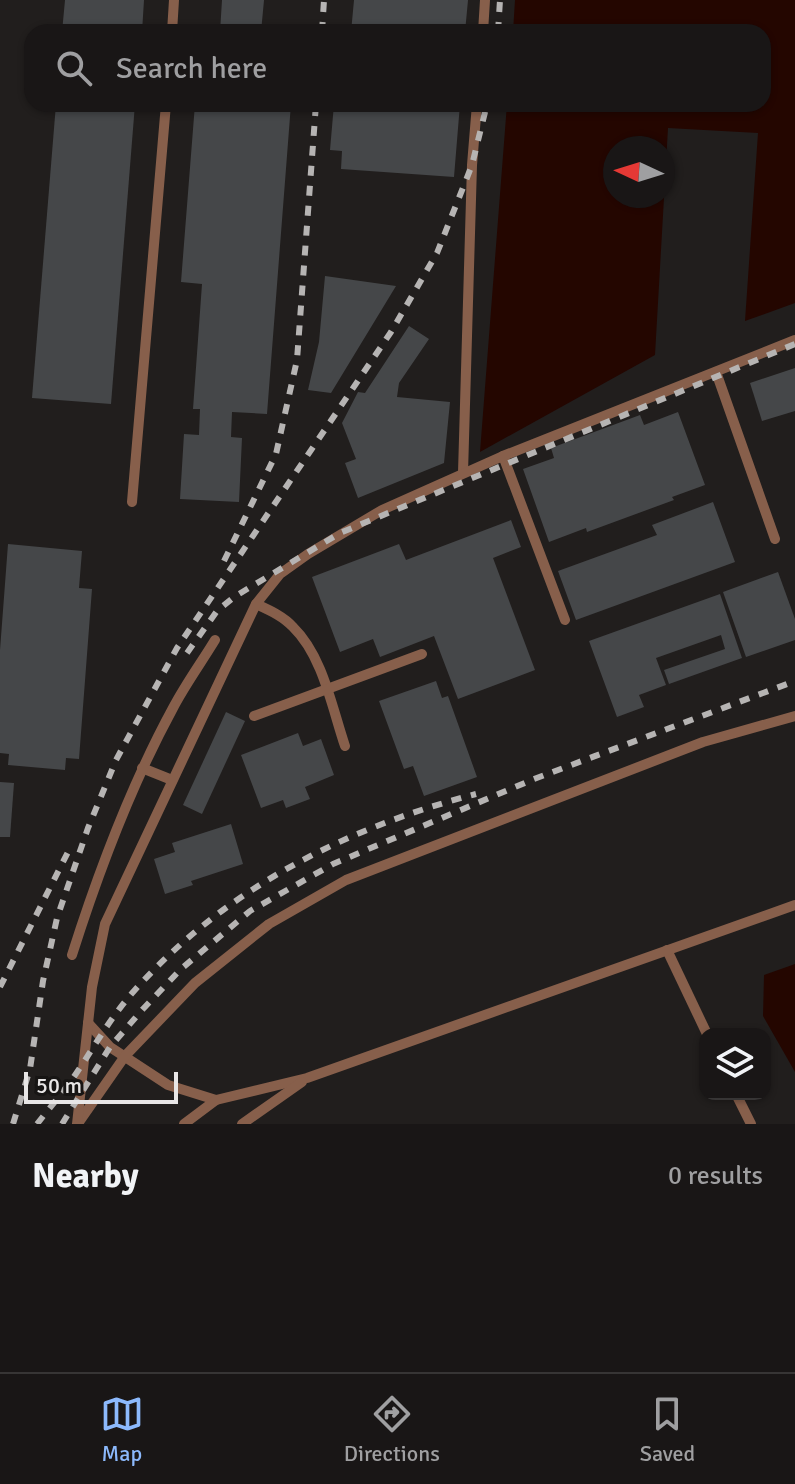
<!DOCTYPE html>
<html lang="en">
<head>
<meta charset="utf-8">
<style>
  body { margin:0; font-family:Signika,sans-serif; background:#221f1f; color:#f1f3f6 }
  .controls { position:absolute; right:24px; bottom:24px; display:grid; overflow:hidden; border-radius:16px; box-shadow:0 2px 6px #0004 }
  .controls button { width:72px; height:72px; display:grid; place-items:center; padding:0; border:0; border-bottom:2px solid #373535; background:#191616; color:#f1f3f6; font:40px sans-serif }
  .compass { position:absolute; left:603px; top:136px; width:72px; height:72px; border-radius:50%; background:#191616; box-shadow:0 2px 6px #0004; rotate:274deg }
  .scale { position:absolute; left:24px; bottom:20px; width:154px; box-sizing:border-box; padding-left:8px; border:4px solid #e8e6e6; border-top:0; font-size:22px; line-height:28px; white-space:nowrap; color:#e8e6e6; -webkit-text-stroke:6px #171514; paint-order:stroke }
  .list { margin:0; padding:0; list-style:none }
  h2 { display:flex; justify-content:space-between; align-items:center; height:104px; margin:0; padding:0 32px; font-size:34px }
  h2 small { font-size:26px; font-weight:400; color:#9f9fa1 }
  .icon { flex:none; width:44px; height:44px; fill:none; stroke:currentColor; stroke-width:2; stroke-linecap:round; stroke-linejoin:round }
  .map { position:relative; flex:none; width:795px; height:1124px; overflow:hidden }
  .search { position:absolute; background:#191616; box-shadow:0 2px 6px #0004; left:24px; right:24px; top:24px; height:88px; display:flex; align-items:center; gap:20px; box-sizing:border-box; padding:0 28px; border-radius:24px; color:#9f9fa1; font-size:30px }
  .sheet { height:248px; background:#191616 }
  nav { display:flex; justify-content:space-around; align-items:center; box-sizing:border-box; height:112px; border-top:2px solid #373535; background:#191616; font-size:22px; color:#9f9fa1 }
  nav a { display:grid; justify-items:center; gap:4px }
  nav .on { color:#8cb9fc }
  .map>svg:first-child { display:block }
  .water { fill:#240600; fill-rule:evenodd }
  .building { fill:#454749 }
  .lines { fill:none; stroke-linecap:round; stroke-linejoin:round }
  .lane { stroke:#875f4b; stroke-width:10 }
  .rail { stroke:#b6b4b3; stroke-width:6; stroke-dasharray:10 10; stroke-linecap:butt }
</style>
</head>
<body>
<div class="map">
<svg width="795" height="1124" viewBox="0 0 795 1124">
  <rect width="100%" height="100%" fill="#211e1d"/>
  <!-- water -->
  <g class="water">
    <path d="M515,0H795V303L745,321L758,133L668,128L655,355L480,452L507,104H763V32H513ZM615,148H663V196H615Z"/>
    <polygon points="795,964 795,1072 763,1016 764,975"/>
  </g>
  <!-- building -->
  <g class="building">
    <polygon points="65,0 144,0 142,32 62,32"/>
    <polygon points="222,0 264,0 261,32 220,32"/>
    <polygon points="354,0 468,0 465,32 351,32"/>
    <polygon points="56,104 135,104 111,404 32,398"/>
    <polygon points="195,104 291,104 267,414 232,412 231,437 242,438 239,502 180,499 184,434 199,435 200,409 193,409 202,284 181,282"/>
    <polygon points="334,104 460,104 454,177 341,169 342,151 330,150"/>
    <polygon points="325,276 396,286 331,393 308,390 319,342"/>
    <polygon points="409,326 429,339 399,383 397,397 450,402 444,463 358,498 345,463 356,459 342,423 358,392 365,393"/>
    <polygon points="795,368 795,411 762,421 750,383"/>
    <polygon points="678,412 705,485 672,497 674,500 587,532 586,528 549,542 523,469 554,458 551,448 640,415 644,425"/>
    <polygon points="713,502 735,562 576,620 558,571 657,535 652,525"/>
    <polygon points="511,520 521,547 493,558 535,670 458,699 434,636 380,657 373,639 340,652 312,577 399,544 406,560"/>
    <polygon points="8,544 82,551 79,588 92,589 79,759 66,758 65,770 8,765 9,754 0,753 0,650"/>
    <polygon points="778,572 795,619 795,640 746,657 723,592"/>
    <polygon points="720,594 742,658 669,684 664,670 725,649 721,635 656,658 666,685 639,695 644,707 617,717 589,641"/>
    <polygon points="436,681 442,698 448,696 477,777 424,796 413,766 404,769 379,701"/>
    <polygon points="226,712 245,721 202,814 183,805"/>
    <polygon points="298,733 303,746 321,739 334,775 305,787 310,799 286,808 283,800 261,808 241,755"/>
    <polygon points="0,782 14,783 10,837 0,837"/>
    <polygon points="231,824 243,864 191,881 193,885 165,894 154,859 175,852 172,843"/>
  </g>
  <g class="lines">
    <!-- lane -->
    <g class="lane">
      <polyline points="172,32 174,0"/>
      <polyline points="483,32 485,0"/>
      <polyline points="716,372 775,539"/>
      <polyline points="503,456 565,620"/>
      <polyline points="463,473 472,165 477,104"/>
      <polyline points="132,502 166,104"/>
      <path d="M256,604C269,610 283,616 293,627C323,656 332,708 345,746"/>
      <polyline points="254,716 422,654"/>
      <polyline points="142,768 172,780"/>
      <polyline points="667,950 707,1034"/>
      <path d="M72,955C99,870 130,787 173,708C185,685 201,663 215,640"/>
      <polyline points="88,1023 110,1047 168,1085 216,1100"/>
      <polyline points="736,1094 751,1124"/>
      <polyline points="79,1122 125,1056 195,983 269,924 346,880 703,742 795,716"/>
      <polyline points="77,1124 92,987 105,924 256,604 280,574 308,554 382,510 503,456 795,340"/>
      <polyline points="184,1124 216,1100 307,1078 795,905"/>
      <polyline points="242,1124 302,1082"/>
    </g>
    <!-- rail -->
    <g class="rail">
      <polyline points="322,32 324,0"/>
      <polyline points="498,32 500,0"/>
      <polyline points="224,561 276,454 297,360 316,104"/>
      <polyline points="187,653 217,611 234,597 340,533 795,344"/>
      <polyline points="0,987 70,848"/>
      <polyline points="13,1124 30,1069 43,981 57,918 88,828 116,760 177,648 391,332 437,253 472,165 487,104"/>
      <path d="M37,1124C48,1110 60,1096 71,1081C92,1051 109,1019 134,991C225,889 345,828 476,794"/>
      <polyline points="62,1124 110,1047 143,1009 181,969 250,911 333,864 534,779 795,681"/>
    </g>
  </g>
</svg>
<div class="controls">
<button><svg class="icon" aria-label="layers" viewBox="0 0 24 24"><path d="M12 4l9 5-9 5-9-5zM3 14l9 5 9-5"/></svg></button>
</div>
<svg class="compass" viewBox="-18 -18 36 36"><path d="M0-13l5 13h-10z" fill="#e53935"/><path d="M0 13l5-13h-10z" fill="#9f9fa1"/></svg>
<div class="scale">50 m</div>
<div class="search"><svg class="icon" aria-label="search" viewBox="0 0 24 24"><circle cx="10" cy="10" r="6"/><path d="M15 15l6 6"/></svg>Search here</div>
</div>
<section class="sheet">
<h2>Nearby<small>0 results</small></h2>
<ul class="list">
</ul>
</section>
<nav>
<a class="on"><svg class="icon" aria-label="map" viewBox="0 0 24 24"><path d="M3 6l6-2 6 2 6-2v14l-6 2-6-2-6 2zM9 4v14M15 6v14"/></svg>Map</a>
<a><svg class="icon" aria-label="directions" viewBox="0 0 24 24"><path d="M12 3l9 9-9 9-9-9zM9 14v-3h6M13 9l2 2-2 2"/></svg>Directions</a>
<a><svg class="icon" aria-label="saved" viewBox="0 0 24 24"><path d="M7 4h10v16l-5-4-5 4z"/></svg>Saved</a>
</nav>
</body>
</html>
